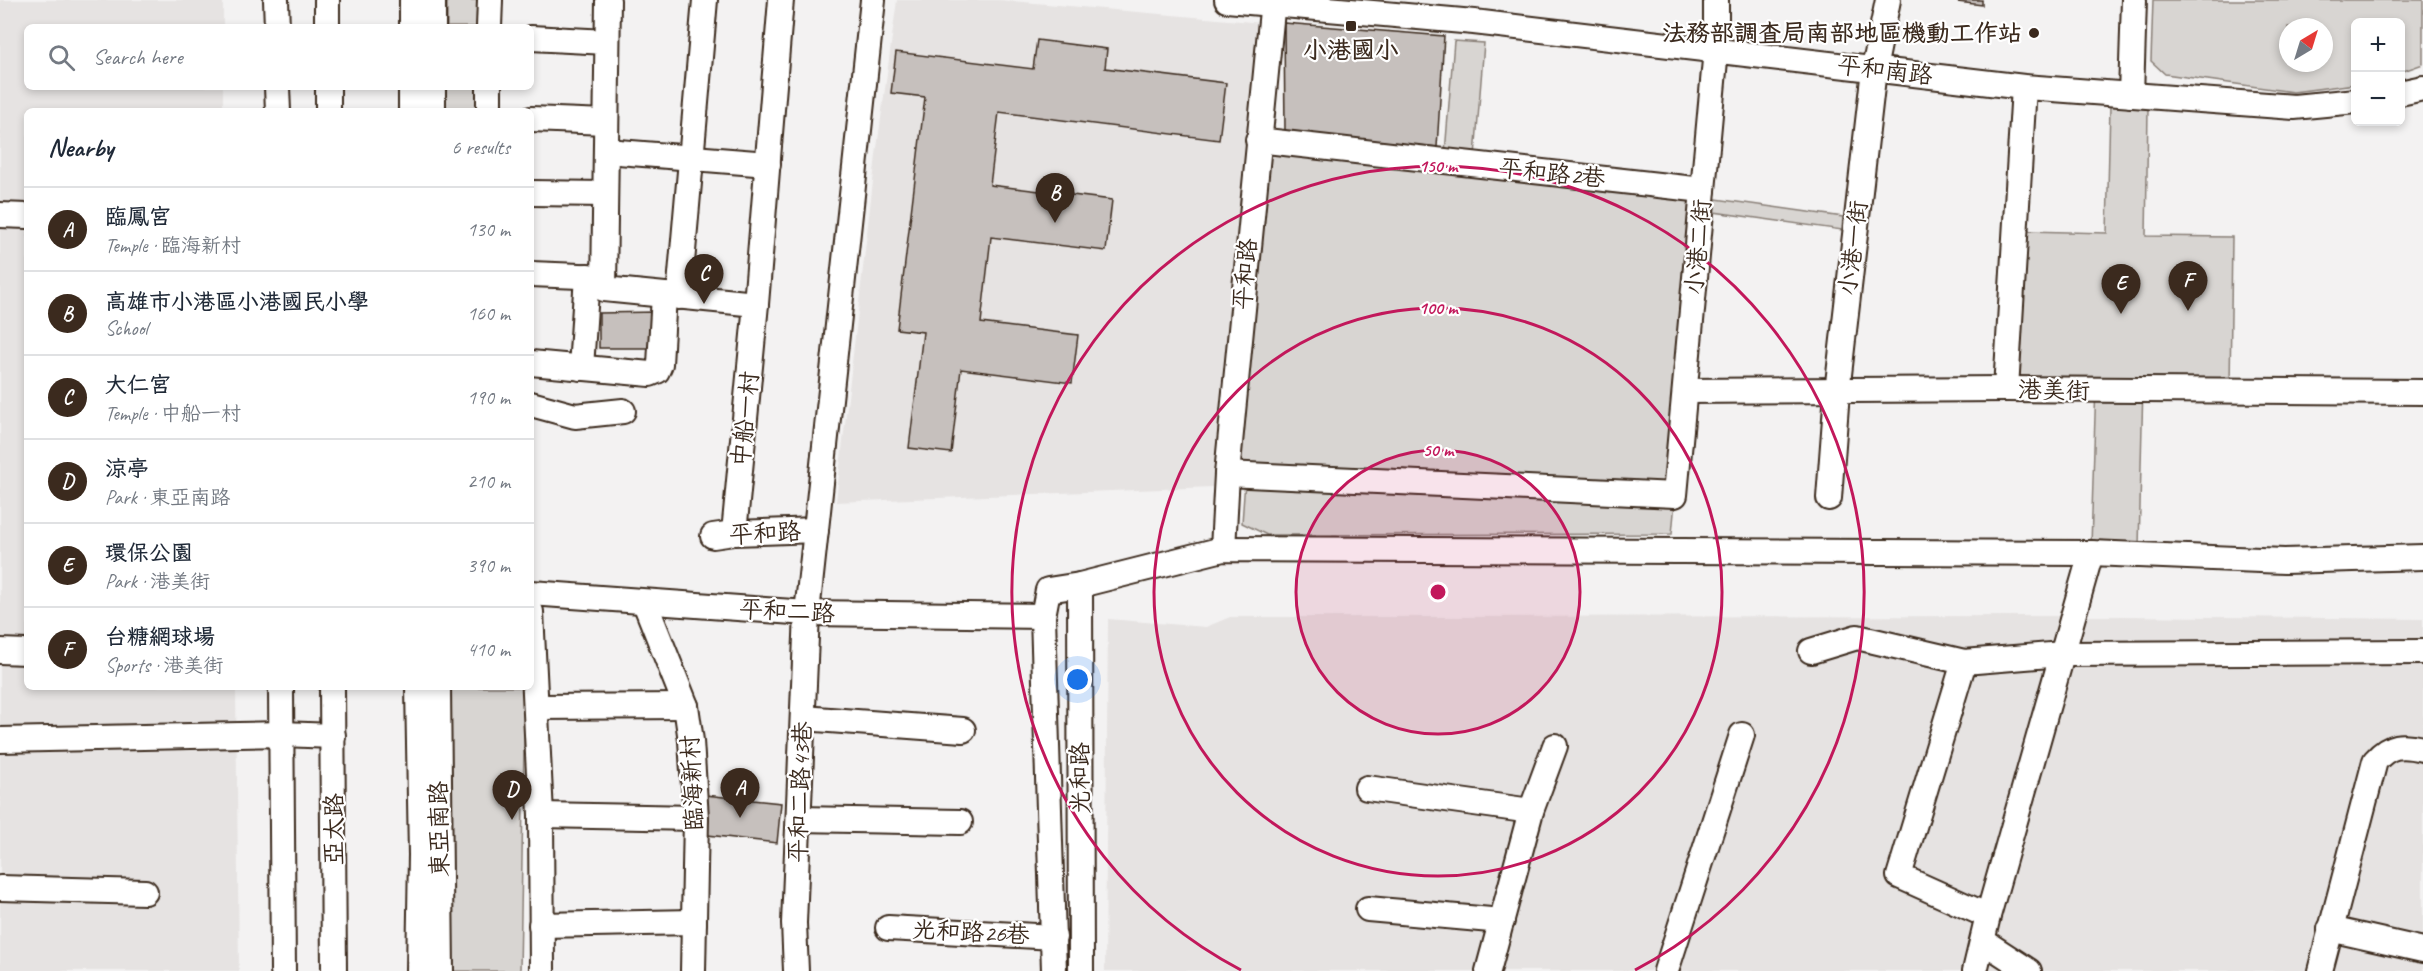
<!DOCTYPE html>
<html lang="en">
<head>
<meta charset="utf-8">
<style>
  body { margin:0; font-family:Caveat,"LXGW WenKai TC",sans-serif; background:#f2f2f3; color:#1f2937 }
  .controls { position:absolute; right:18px; top:18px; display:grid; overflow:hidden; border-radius:9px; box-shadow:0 3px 9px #0003 }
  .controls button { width:54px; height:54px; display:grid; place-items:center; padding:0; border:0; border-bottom:2px solid #e0e1e3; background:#fff; color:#1f2937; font:30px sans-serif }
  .compass { position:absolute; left:2279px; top:18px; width:54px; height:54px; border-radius:50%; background:#fff; box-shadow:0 3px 9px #0003; rotate:38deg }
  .you { position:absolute; left:1078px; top:680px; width:21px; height:21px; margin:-15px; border:4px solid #fff; border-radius:50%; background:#1a73e8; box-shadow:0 0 0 9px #1a73e833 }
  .badge { display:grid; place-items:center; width:39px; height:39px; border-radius:50%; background:#3b2a1e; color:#fff; font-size:20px; font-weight:700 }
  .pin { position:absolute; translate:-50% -50px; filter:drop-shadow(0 2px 3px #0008) }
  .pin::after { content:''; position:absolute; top:32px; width:21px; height:18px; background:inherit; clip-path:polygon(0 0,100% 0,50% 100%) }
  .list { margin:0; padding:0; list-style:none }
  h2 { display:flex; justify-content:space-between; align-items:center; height:78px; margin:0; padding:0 24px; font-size:26px }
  h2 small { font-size:20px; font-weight:400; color:#747a83 }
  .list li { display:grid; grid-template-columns:39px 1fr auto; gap:18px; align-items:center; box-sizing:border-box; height:84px; padding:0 24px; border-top:2px solid #e0e1e3 }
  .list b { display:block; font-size:22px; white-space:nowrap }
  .list p { margin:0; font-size:20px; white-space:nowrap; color:#747a83 }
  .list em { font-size:20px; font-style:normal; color:#747a83 }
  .icon { flex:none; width:33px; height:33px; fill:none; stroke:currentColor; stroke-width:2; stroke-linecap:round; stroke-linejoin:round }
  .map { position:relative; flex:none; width:2423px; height:971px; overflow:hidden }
  .search { position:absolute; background:#fff; box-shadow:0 3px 9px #0003; left:24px; top:24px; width:510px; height:66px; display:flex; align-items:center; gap:15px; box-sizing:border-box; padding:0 21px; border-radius:9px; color:#747a83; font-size:22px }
  .panel { position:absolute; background:#fff; box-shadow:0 3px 9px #0003; left:24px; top:108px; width:510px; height:582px; border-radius:9px }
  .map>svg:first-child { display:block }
  .built { fill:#e6e3e2 }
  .green { fill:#d8d5d2; stroke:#8a8078; stroke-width:1.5; fill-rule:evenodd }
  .building { fill:#c6c0bd; stroke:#3b2a1e; stroke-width:1.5 }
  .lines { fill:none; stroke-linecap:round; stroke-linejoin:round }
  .minor-casing { stroke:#3b2a1e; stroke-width:28 }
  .minor { stroke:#fff; stroke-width:24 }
  .ring { fill:none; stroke:#c2185b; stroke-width:3 }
  .poi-dot { fill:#3b2a1e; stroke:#fff; stroke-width:2 }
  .labels { text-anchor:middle; stroke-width:4.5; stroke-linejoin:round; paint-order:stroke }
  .poi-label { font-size:24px; font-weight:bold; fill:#3b2a1e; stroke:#fff; text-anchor:end }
  .street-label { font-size:24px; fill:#3b2a1e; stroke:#fff }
  .centre { fill:#c2185b; stroke:#fff; stroke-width:3 }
  .ring-label { font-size:18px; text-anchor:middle; font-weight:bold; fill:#c2185b; stroke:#fff; stroke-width:4.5; stroke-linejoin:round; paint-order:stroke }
</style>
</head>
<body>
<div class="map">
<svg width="2423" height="971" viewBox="0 0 2423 971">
  <rect width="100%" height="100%" fill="#f3f2f2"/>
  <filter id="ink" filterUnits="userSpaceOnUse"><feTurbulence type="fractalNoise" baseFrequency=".0167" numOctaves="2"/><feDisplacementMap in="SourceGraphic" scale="12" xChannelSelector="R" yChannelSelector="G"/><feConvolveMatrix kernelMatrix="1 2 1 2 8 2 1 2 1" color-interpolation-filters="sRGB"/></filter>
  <g filter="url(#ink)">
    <!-- built -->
    <g class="built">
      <polygon points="0,0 223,0 223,27 27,27 27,87 223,87 223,111 27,111 27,687 236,687 239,971 0,971"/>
      <polygon points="897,0 999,0 1263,23 1213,487 836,502 876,155"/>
      <polygon points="2118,616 2423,619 2423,971 1105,971 1108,619 1206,627 1230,617"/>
    </g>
    <!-- green -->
    <g class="green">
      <polygon points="447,0 479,0 478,27 447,27"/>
      <path d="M2153,0H2423V64L2401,72L2400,22H2356L2355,84L2293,92L2165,74L2151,61ZM2288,27H2324V63H2288Z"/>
      <polygon points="1454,41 1484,43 1475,156 1445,153"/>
      <rect x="446" y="87" width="32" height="24"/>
      <polygon points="2110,106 2148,109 2146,236 2232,237 2230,387 2143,385 2139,546 2091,546 2096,383 2018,382 2027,231 2107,233"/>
      <polygon points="1259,148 1699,195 1673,491 1229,467"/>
      <polygon points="1716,199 1843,217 1842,230 1714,212"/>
      <polygon points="1245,481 1675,502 1672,534 1267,535 1242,523"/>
      <polygon points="446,687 525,687 520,971 452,971"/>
    </g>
    <!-- building -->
    <g class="building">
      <polygon points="1958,0 1982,0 1982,5 1958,2"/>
      <polygon points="1284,23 1444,36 1437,147 1285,131"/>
      <polygon points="1037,40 1107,49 1105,68 1226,83 1219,140 999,112 990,185 1112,200 1106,251 991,237 981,323 1078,335 1072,383 961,369 951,453 909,448 923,332 897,329 925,97 891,93 896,52 1033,69"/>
      <polygon points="657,312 657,348 599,348 599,313"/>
      <polygon points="705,795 781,803 777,843 699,834"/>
    </g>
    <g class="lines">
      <defs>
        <g id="minor">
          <polyline points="276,0 277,27"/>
          <polyline points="327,0 327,27"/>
          <polyline points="608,0 604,289 756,304"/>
          <polyline points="1227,0 1474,22 2024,87 2294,107 2356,101"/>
          <polyline points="412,27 412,0"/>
          <polyline points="433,27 433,0"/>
          <polyline points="489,27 490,0"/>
          <polyline points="531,38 607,42"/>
          <polyline points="277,87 278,111"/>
          <polyline points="328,87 328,111"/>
          <polyline points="2400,93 2423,88"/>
          <polyline points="2131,95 2134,0"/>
          <polyline points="411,111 411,87"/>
          <polyline points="433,111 433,87"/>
          <polyline points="489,111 489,87"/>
          <polyline points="531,119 606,122"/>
          <polyline points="1258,140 1703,190"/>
          <polyline points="606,151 768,164"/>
          <polyline points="531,193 605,194"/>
          <polyline points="0,215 27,216"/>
          <polyline points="531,274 604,277"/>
          <polyline points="679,297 705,0"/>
          <polyline points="531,363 650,374 657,371 660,364 664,295"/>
          <polyline points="581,368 587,276"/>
          <polyline points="2006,389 2024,87"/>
          <polyline points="1685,391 2006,389 2423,392"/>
          <polyline points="531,404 575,416 623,411"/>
          <polyline points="1227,474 1675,495 1716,49 1716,0"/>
          <polyline points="1829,498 1837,392 1874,69 1888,0"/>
          <polyline points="734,533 756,304 781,0"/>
          <polyline points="713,536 734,533 816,530"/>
          <polyline points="1223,549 1227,474 1273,0"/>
          <polyline points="1080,585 1081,971"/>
          <polyline points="531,593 807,613 1043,616"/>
          <polyline points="645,603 686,706 691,741 696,818 693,971"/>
          <polyline points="531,612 541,815 542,971"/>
          <polyline points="0,651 27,652"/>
          <polyline points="1811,651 1857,637 1964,662"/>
          <polyline points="281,687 283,971"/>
          <polyline points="332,687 334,971"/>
          <polyline points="418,687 421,855 419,971"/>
          <polyline points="438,687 441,971"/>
          <polyline points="537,707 686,706"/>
          <polyline points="803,718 963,730"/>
          <polyline points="0,740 282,734 333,736"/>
          <polyline points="1367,788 1531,811"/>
          <polyline points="541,815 696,818"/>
          <polyline points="799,819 960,822"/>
          <polyline points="0,888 145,892"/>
          <polyline points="1368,909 1502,921"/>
          <polyline points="1988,916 1899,876 1964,662 2063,654 2423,652"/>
          <polyline points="541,925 694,922"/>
          <polyline points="888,928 1054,937"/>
          <polyline points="2330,929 2423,950"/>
          <polyline points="1983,941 2029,971"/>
          <polyline points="796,971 794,923 807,613 873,0"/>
          <polyline points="1054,971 1043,616 1048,590 1080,585 1223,549 2091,553 2284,561 2423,557"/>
          <polyline points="1488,971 1531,811 1555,746"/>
          <polyline points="1666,971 1742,735"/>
          <polyline points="1975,971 1988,916 2091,553"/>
          <path d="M2320,971L2375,761C2390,744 2401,744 2423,749"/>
        </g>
      </defs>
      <!-- minor casing -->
      <use href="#minor" class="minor-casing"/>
      <!-- minor -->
      <use href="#minor" class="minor"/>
    </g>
  </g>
  <!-- distance rings -->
  <circle cx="1438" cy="592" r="142" fill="#c2185b" fill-opacity=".12"/>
  <g class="ring">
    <circle cx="1438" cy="592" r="142"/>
    <circle cx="1438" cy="592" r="284"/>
    <path d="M1241 970A426 426 0 1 1 1635 970"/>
  </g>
  <!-- markers -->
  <g class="poi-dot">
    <rect x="1345" y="20" width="12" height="12" rx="3"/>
    <circle cx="2034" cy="33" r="6"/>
  </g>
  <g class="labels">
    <!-- poi labels -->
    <g class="poi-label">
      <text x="2022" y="41">法務部調查局南部地區機動工作站</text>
      <text x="1351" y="58" text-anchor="middle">小港國小</text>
    </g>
    <!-- street labels -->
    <g class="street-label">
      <text transform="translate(1885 70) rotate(7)" y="8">平和南路</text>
      <text transform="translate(1552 173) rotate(6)" y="8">平和路2巷</text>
      <text transform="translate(1698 247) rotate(-85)" y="8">小港二街</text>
      <text transform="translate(1853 248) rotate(-83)" y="8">小港一街</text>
      <text transform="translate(1245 274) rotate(-85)" y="8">平和路</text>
      <text transform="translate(2054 390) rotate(1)" y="8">港美街</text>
      <text transform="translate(745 419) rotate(-84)" y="8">中船一村</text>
      <text transform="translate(765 533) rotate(-3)" y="8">平和路</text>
      <text transform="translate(787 611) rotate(3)" y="8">平和二路</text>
      <text transform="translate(1080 778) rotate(-90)" y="8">光和路</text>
      <text transform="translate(692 783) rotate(-93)" y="8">臨海新村</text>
      <text transform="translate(800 792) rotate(-88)" y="8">平和二路43巷</text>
      <text transform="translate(334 829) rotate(-90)" y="8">亞太路</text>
      <text transform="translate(439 829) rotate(-91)" y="8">東亞南路</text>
      <text transform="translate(971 932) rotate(3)" y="8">光和路26巷</text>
    </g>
  </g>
  <circle cx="1438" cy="592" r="9" class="centre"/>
  <g class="ring-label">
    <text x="1438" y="172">150 m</text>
    <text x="1438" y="314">100 m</text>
    <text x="1438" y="456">50 m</text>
  </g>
</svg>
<div class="controls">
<button>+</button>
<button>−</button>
</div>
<svg class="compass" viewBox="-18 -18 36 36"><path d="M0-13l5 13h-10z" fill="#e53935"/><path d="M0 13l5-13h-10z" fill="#747a83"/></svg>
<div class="you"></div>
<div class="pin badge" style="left:740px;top:818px">A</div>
<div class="pin badge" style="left:1055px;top:223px">B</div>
<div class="pin badge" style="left:704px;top:304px">C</div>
<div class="pin badge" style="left:512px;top:820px">D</div>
<div class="pin badge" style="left:2121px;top:314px">E</div>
<div class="pin badge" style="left:2188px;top:311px">F</div>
<div class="search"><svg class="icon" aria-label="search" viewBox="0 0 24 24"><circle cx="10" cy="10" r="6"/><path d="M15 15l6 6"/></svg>Search here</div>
<section class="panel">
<h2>Nearby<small>6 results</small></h2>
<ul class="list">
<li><span class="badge">A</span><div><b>臨鳳宮</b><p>Temple · 臨海新村</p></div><em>130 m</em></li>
<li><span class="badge">B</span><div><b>高雄市小港區小港國民小學</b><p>School</p></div><em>160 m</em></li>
<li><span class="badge">C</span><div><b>大仁宮</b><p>Temple · 中船一村</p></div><em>190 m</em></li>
<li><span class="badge">D</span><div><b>涼亭</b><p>Park · 東亞南路</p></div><em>210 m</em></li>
<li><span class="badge">E</span><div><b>環保公園</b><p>Park · 港美街</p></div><em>390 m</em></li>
<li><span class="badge">F</span><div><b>台糖網球場</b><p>Sports · 港美街</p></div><em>410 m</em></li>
</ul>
</section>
</div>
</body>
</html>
